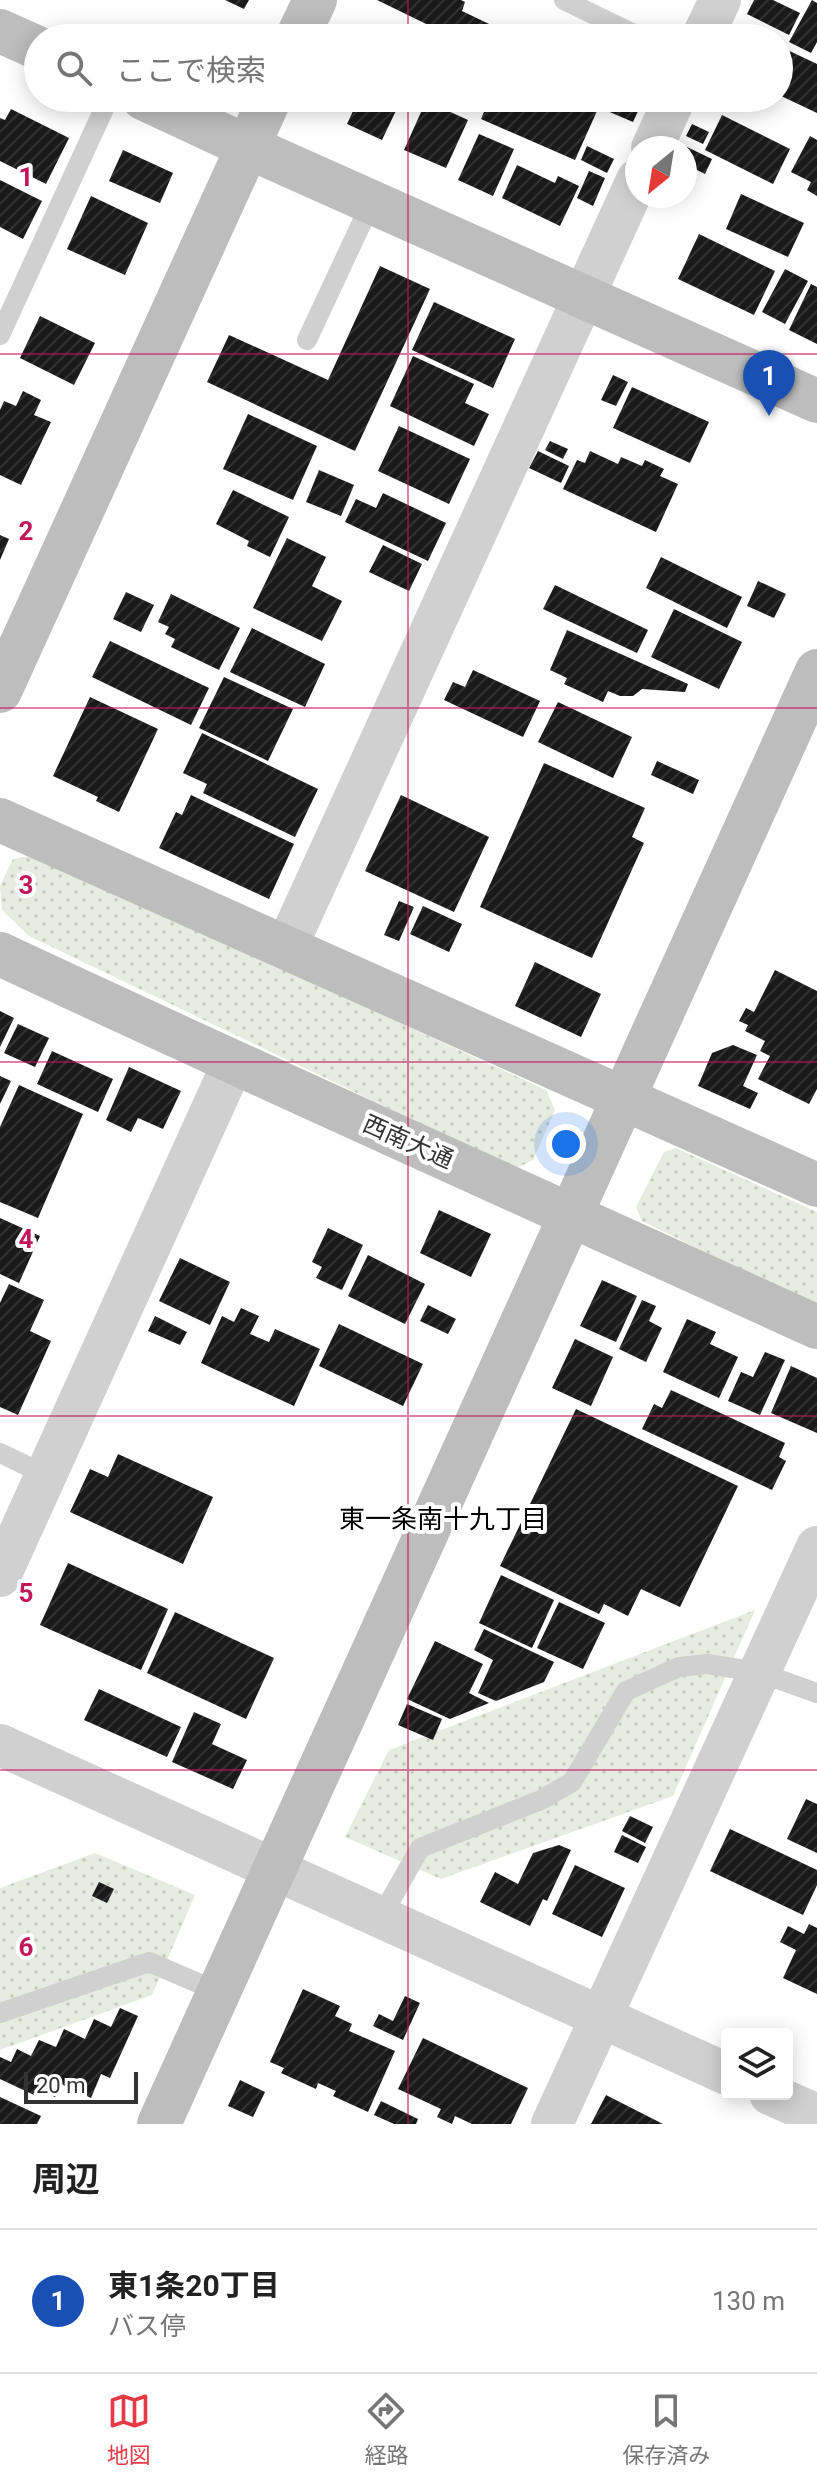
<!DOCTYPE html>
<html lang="ja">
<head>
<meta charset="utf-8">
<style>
  body { margin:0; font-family:Roboto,"Noto Sans JP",sans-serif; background:#f2f2f2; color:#222 }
  .controls { position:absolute; right:24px; bottom:24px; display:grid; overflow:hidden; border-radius:8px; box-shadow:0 4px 20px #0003 }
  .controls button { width:72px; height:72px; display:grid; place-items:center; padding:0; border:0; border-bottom:2px solid #e0e0e0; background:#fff; color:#222; font:40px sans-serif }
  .compass { position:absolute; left:625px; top:136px; width:72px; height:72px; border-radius:50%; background:#fff; box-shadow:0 4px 20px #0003; rotate:210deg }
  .scale { position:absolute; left:24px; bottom:20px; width:114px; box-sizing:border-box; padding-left:8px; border:4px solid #333; border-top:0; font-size:22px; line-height:28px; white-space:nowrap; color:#333; -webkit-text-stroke:6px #fff; paint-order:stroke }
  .you { position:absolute; left:566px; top:1144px; width:28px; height:28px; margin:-20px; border:6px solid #fff; border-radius:50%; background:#1a73e8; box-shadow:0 0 0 12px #1a73e833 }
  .badge { display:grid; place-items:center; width:52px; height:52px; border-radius:50%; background:#e63946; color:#fff; font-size:26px; font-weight:700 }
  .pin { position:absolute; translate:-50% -66px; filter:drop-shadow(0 2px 4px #0008) }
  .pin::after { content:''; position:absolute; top:42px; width:28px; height:24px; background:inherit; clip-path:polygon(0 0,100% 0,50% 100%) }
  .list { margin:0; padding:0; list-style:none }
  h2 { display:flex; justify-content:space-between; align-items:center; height:104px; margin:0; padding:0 32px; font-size:34px }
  h2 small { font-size:26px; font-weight:400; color:#767676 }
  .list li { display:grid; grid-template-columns:52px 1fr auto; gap:24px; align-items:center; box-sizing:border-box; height:144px; padding:0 32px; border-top:2px solid #e0e0e0 }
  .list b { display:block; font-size:30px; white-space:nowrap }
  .list p { margin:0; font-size:26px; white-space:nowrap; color:#767676 }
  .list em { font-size:26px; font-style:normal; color:#767676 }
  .icon { flex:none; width:44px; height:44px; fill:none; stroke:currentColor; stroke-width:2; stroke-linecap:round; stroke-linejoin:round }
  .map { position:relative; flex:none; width:817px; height:2124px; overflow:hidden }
  .search { position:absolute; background:#fff; box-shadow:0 4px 20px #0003; left:24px; right:24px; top:24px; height:88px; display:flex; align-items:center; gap:20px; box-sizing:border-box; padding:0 28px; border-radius:44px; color:#767676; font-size:30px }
  .sheet { height:248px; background:#fff }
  nav { display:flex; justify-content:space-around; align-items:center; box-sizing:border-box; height:112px; border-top:2px solid #e0e0e0; background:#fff; font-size:22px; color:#767676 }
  nav a { display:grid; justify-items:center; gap:4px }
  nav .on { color:#e63946 }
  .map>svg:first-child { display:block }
  .park { fill:url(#park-dots) }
  .building { fill:url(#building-hatch) }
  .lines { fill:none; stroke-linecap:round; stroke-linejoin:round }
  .lane { stroke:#d0d0d0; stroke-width:20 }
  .street { stroke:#d0d0d0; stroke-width:42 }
  .secondary { stroke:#bdbdbd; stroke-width:44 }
  .grid { fill:none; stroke:#c2185b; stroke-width:2; stroke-opacity:0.55 }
  .labels { text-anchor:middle; stroke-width:8; stroke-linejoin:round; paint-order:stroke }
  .street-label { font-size:24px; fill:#333; stroke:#fff }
  .neighbourhood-label { font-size:26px; fill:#000; stroke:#fff }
  .grid-label { font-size:26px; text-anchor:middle; font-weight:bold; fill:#c2185b; stroke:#fff; stroke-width:8; stroke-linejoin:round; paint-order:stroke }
</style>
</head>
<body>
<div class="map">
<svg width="817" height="2124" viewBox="0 0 817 2124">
  <defs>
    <pattern id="park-dots" width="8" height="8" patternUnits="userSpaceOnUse" patternTransform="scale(2)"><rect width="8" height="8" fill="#e6ecdf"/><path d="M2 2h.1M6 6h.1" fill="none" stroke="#c6cbc0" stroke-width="1.8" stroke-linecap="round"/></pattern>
    <pattern id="building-hatch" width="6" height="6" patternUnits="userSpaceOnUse" patternTransform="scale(2)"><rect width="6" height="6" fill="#1a1a1a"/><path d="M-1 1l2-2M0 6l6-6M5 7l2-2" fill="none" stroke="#333"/></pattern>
  </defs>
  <rect width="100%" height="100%" fill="#fff"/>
  <!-- park -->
  <g class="park">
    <polygon points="35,855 546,1090 555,1110 533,1160 515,1169 29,936 2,910 0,886 13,859"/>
    <polygon points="676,1148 817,1212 817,1307 642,1221 636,1207 664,1152"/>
    <polygon points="755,1610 673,1796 441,1879 345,1837 389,1750"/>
    <polygon points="95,1853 195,1895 152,1995 0,2050 0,1888"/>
  </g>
  <!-- building -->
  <g class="building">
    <polygon points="225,0 249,0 244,9"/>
    <polygon points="377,0 461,0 465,2 462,11 512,35 510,38 455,38"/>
    <polygon points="754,0 773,0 800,13 789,35 747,14"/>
    <polygon points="812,0 817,3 817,42 811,53 789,42"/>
    <polygon points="779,46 817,64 817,113 779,95"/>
    <polygon points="359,98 402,98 382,140 347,124"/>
    <polygon points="490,98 566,98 597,111 575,160 481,119"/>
    <polygon points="611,98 644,98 633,122 605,110"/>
    <polygon points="426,101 468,120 446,168 404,150"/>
    <polygon points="11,109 69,138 46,184 0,161 0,118 5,120"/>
    <polygon points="722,115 790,149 773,184 705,150"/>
    <polygon points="692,124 709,132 703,144 686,136"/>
    <polygon points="479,134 514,149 493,196 458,180"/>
    <polygon points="810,136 817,140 817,196 807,190 811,182 791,172"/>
    <polygon points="587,146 614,159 607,173 581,160"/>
    <polygon points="687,147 712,159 705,174 685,164"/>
    <polygon points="123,150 173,173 160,203 109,181"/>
    <polygon points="517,165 555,183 558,176 579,186 560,226 502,198"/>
    <polygon points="589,171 605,178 593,206 577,198"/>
    <polygon points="0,180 42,201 23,239 0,227"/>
    <polygon points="741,194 804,223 788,257 726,229"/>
    <polygon points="91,196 148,223 125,275 67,249"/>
    <polygon points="699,234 775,271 754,315 678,279"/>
    <polygon points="380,266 430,289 355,451 207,382 229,335 328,380"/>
    <polygon points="785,269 808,281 785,324 762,312"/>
    <polygon points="811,284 817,287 817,344 789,330"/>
    <polygon points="434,302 515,339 493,388 412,350"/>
    <polygon points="40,316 95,343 74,385 20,358"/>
    <polygon points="413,356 474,384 465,403 489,414 474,446 390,406"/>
    <polygon points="613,375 628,382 616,406 601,400"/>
    <polygon points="632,387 709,422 690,463 613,428"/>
    <polygon points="23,391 41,400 34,415 51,422 21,485 0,475 0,410 4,401 16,406"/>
    <polygon points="248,414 317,446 293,500 223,469"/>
    <polygon points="399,426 470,459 449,504 378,471"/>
    <polygon points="550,441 568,449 563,459 545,450"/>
    <polygon points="538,451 569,466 561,483 529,468"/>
    <polygon points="590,451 618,464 621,457 642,466 645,460 664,469 660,476 678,484 656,532 563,489 577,460 585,463"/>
    <polygon points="319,470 354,485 341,516 306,502"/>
    <polygon points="233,490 289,517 270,557 247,546 249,541 216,524"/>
    <polygon points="383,493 446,523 428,561 345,522 356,499 376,508"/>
    <polygon points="0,535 9,539 0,560"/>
    <polygon points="287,538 326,557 312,586 342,601 322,641 253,608"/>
    <polygon points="383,545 422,564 409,591 369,572"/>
    <polygon points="661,557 742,597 727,628 646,588"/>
    <polygon points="758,581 786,594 774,618 747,606"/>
    <polygon points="555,585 648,630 637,653 543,609"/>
    <polygon points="126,592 154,605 141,632 113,619"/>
    <polygon points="171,594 240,628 219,670 171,647 175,639 165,634 169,627 158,622"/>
    <polygon points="674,609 742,642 719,689 651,657"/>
    <polygon points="252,628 325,664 305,707 230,672"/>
    <polygon points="567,630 688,684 685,692 642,689 633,696 620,696 608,691 603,702 564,684 567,678 550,670"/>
    <polygon points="110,641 209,688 191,725 92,677"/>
    <polygon points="473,670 540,701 523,737 444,700 453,682 465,687"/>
    <polygon points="224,677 293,709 268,761 199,728"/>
    <polygon points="90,697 158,729 119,812 96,801 98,797 53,776"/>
    <polygon points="558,702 632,737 613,778 538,742"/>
    <polygon points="202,733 318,789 295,837 203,793 207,784 183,773"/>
    <polygon points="657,761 699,780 693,794 651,775"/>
    <polygon points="544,763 645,808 632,837 644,843 592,958 480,907"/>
    <polygon points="191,795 294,844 269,899 159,848 176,812 182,815"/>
    <polygon points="401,795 489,837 454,912 365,871"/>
    <polygon points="399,901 414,907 399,941 384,935"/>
    <polygon points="423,906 462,924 449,952 410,934"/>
    <polygon points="535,962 601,994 581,1037 515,1006"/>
    <polygon points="775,970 817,991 817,1089 809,1104 758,1079 770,1056 760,1051 765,1041 745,1031 748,1025 739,1021 746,1008 754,1012"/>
    <polygon points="0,1011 14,1018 0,1047"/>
    <polygon points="18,1024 49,1038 35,1067 4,1053"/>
    <polygon points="733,1045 757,1055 743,1086 758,1093 750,1109 698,1086 712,1053"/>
    <polygon points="52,1051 113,1079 98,1112 37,1084"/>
    <polygon points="129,1067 181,1091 163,1129 138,1118 131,1132 106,1120"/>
    <polygon points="0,1076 11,1081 0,1104"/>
    <polygon points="19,1085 83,1114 38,1218 0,1202 0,1127"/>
    <polygon points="439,1210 491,1234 471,1277 420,1253"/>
    <polygon points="0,1218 40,1236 19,1283 0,1274"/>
    <polygon points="328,1228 363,1245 342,1290 316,1278 322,1267 312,1262"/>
    <polygon points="368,1255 425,1284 405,1324 348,1296"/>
    <polygon points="180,1258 230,1282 210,1325 159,1301"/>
    <polygon points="602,1280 637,1296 616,1342 580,1326"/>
    <polygon points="9,1284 44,1300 30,1331 51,1341 18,1415 0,1407 0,1303"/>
    <polygon points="642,1300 656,1306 649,1321 662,1328 646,1362 619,1349"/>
    <polygon points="428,1305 456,1319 448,1334 420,1321"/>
    <polygon points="241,1308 259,1316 250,1334 269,1342 275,1329 320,1349 294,1406 201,1363 222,1316 234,1322"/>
    <polygon points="155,1316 187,1332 180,1345 148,1331"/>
    <polygon points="687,1319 716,1332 710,1344 738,1357 719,1398 663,1372"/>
    <polygon points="339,1324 423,1364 403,1406 319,1366"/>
    <polygon points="575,1339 613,1357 591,1406 552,1388"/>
    <polygon points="765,1352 785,1360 760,1415 728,1401 741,1372 753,1377"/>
    <polygon points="791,1366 817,1378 817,1433 771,1413"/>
    <polygon points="671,1390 785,1443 779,1457 786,1461 772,1490 642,1429 654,1404 662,1408"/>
    <polygon points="576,1409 738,1486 680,1607 641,1589 628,1616 604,1604 599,1614 500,1566"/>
    <polygon points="118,1454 213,1497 183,1564 70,1512 90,1469 108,1477"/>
    <polygon points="68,1563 168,1609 141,1670 40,1625"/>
    <polygon points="501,1575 554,1600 532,1648 479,1623"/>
    <polygon points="559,1602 605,1623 583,1669 537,1648"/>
    <polygon points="175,1612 274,1658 246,1719 147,1673"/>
    <polygon points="484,1629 554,1662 544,1682 496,1701 478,1693 493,1660 474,1650"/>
    <polygon points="435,1641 483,1664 469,1693 489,1703 450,1719 407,1699"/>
    <polygon points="99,1689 181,1727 167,1757 84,1720"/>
    <polygon points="407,1704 442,1719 433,1740 398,1725"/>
    <polygon points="194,1712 221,1724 212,1744 247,1760 233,1789 172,1762"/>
    <polygon points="806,1799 817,1804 817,1853 787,1839"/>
    <polygon points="630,1816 653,1827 645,1843 622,1831"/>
    <polygon points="730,1829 817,1870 817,1885 803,1915 710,1871"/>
    <polygon points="622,1835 646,1847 638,1863 614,1852"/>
    <polygon points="559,1845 571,1850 547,1901 543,1899 530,1926 480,1902 495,1872 518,1884 533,1853"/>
    <polygon points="575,1865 625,1888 602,1937 552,1914"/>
    <polygon points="99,1882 114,1889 107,1903 92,1896"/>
    <polygon points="809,1924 817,1928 817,1994 783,1978 796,1950 780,1942 788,1926 804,1934"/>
    <polygon points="303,1989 340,2006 335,2016 352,2024 349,2031 395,2051 368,2112 333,2096 336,2091 318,2083 316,2089 281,2073 284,2068 270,2062"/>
    <polygon points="405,1996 420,2003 403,2040 373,2026 379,2014 393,2021"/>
    <polygon points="120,2008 138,2016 110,2078 101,2074 91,2098 61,2084 55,2097 37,2089 34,2095 0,2079 0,2057 11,2062 17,2049 31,2056 39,2040 56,2047 64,2029 85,2039 94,2019 111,2027"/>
    <polygon points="423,2038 528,2088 511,2124 472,2124 455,2116 452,2124 437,2117 441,2109 398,2089"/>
    <polygon points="240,2080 265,2092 253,2117 228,2106"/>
    <polygon points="606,2095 663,2124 591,2124"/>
    <polygon points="0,2097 41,2116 37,2124 0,2124"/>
    <polygon points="381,2101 418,2119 416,2124 394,2124 374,2115"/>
  </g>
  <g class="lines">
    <!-- lane -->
    <g class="lane">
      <polyline points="564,0 642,38"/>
      <polyline points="0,335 109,98"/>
      <polyline points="307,340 371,203"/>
      <polyline points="0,1453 46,1475"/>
      <polyline points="381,1917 420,1848 541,1800 572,1782 626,1691 679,1667 707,1664 758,1672 817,1693"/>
      <polyline points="0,2013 149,1962 219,1992"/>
    </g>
    <!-- street -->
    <g class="street">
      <polyline points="702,38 720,0"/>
      <polyline points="652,148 675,98"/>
      <polyline points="286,948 637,180"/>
      <polyline points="0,1576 233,1063"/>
      <polyline points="0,1745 727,2074"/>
      <polyline points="770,2094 817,2115"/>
      <polyline points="552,2124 817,1547"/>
    </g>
    <!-- secondary -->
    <g class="secondary">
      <polyline points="0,31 38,48"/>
      <polyline points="297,38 315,0"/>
      <polyline points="143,98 248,147 817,401"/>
      <polyline points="0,691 270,98"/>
      <polyline points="0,820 817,1185"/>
      <path d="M0,954C271,1081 545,1203 817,1327"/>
      <polyline points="159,2124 817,671"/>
    </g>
  </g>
  <!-- grid -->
  <path class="grid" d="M408,0V38M408,98V2124M0,354H817M0,708H817M0,1062H817M0,1416H817M0,1770H817"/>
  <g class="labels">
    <!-- street labels -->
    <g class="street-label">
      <text transform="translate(408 1142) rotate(24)" y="8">西南大通</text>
    </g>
    <!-- neighbourhood labels -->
    <g class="neighbourhood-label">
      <text x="443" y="1528">東一条南十九丁目</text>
    </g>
  </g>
  <g class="grid-label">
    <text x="26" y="186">1</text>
    <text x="26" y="540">2</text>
    <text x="26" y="894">3</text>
    <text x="26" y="1248">4</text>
    <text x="26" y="1602">5</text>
    <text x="26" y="1956">6</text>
  </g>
</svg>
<div class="controls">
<button><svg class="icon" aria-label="layers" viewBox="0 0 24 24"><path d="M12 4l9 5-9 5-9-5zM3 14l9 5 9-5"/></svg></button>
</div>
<svg class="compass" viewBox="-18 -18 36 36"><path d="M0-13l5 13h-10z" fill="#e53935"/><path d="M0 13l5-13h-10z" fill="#767676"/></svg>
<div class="scale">20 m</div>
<div class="you"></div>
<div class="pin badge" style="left:769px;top:416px;background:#1a4fb4">1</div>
<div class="search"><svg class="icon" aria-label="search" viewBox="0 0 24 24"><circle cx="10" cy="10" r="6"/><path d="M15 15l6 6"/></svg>ここで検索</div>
</div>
<section class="sheet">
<h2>周辺<small></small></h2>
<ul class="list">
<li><span class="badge" style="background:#1a4fb4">1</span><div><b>東1条20丁目</b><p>バス停</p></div><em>130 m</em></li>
</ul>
</section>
<nav>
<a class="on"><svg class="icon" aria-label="map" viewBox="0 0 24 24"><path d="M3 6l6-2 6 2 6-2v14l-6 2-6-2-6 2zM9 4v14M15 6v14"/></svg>地図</a>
<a><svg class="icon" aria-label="directions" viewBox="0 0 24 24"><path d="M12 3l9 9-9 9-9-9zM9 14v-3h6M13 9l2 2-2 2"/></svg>経路</a>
<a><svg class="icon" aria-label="saved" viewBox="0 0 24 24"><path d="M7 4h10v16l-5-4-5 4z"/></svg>保存済み</a>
</nav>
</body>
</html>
